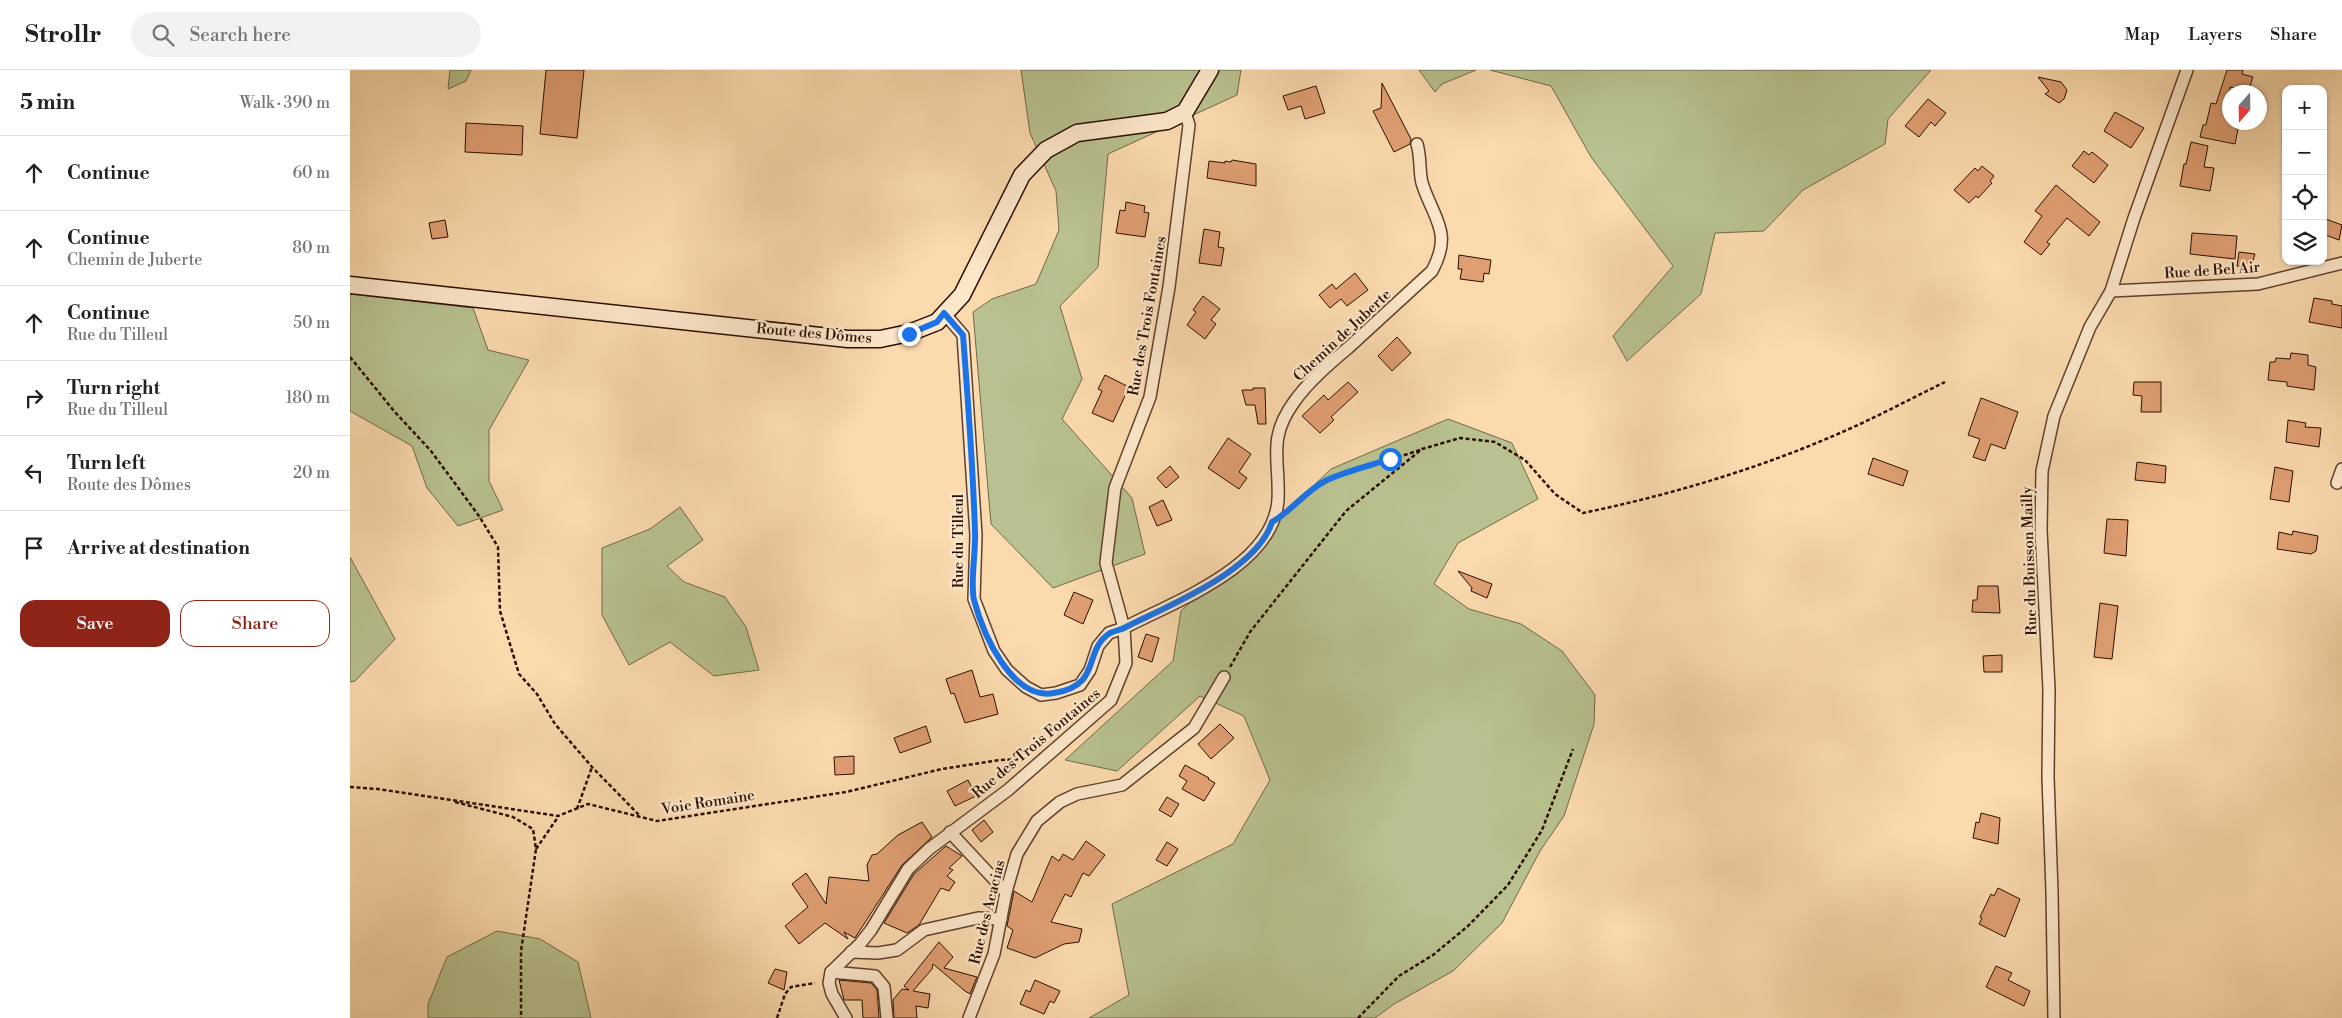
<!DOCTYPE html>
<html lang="en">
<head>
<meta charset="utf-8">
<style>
  body { margin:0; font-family:"Libre Bodoni",serif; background:#f2f2f2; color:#202124 }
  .controls { position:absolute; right:15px; top:15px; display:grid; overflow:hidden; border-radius:10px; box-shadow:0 1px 4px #0004 }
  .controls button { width:45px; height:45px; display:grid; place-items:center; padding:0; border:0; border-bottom:1px solid #e0e0e0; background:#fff; color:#202124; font:25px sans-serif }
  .compass { position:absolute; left:1872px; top:15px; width:45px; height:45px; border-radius:50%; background:#fff; box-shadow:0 1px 4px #0004; rotate:200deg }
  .stop { position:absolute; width:15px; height:15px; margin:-11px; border:4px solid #1a73e8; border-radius:50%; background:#fff }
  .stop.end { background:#1a73e8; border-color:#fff; box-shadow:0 1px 5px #0008 }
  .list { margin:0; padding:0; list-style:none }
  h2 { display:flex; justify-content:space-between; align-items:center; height:65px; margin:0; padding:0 20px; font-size:21px }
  h2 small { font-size:16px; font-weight:400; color:#757577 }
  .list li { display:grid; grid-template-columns:32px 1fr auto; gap:15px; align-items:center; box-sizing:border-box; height:75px; padding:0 20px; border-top:1px solid #e0e0e0 }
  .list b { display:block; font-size:19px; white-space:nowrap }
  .list p { margin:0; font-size:16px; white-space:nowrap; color:#757577 }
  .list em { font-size:16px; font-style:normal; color:#757577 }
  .actions { display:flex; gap:10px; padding:15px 20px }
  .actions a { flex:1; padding:11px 0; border:1px solid #8f2418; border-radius:15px; text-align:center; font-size:18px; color:#8f2418 }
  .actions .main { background:#8f2418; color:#fff }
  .icon { flex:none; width:28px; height:28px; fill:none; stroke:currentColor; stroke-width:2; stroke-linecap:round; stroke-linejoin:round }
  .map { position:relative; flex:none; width:1992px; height:948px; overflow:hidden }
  header { display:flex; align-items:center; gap:30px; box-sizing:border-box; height:70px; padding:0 25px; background:#fff; border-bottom:1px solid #e0e0e0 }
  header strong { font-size:24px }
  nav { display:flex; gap:28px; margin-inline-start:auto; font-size:18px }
  .search { width:350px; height:45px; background:#f2f2f2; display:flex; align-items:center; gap:12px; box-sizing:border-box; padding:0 18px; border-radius:28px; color:#757577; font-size:19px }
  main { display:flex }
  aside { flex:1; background:#fff }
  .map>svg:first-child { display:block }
  .green { fill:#b8c18f; stroke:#726848 }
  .building { fill:#e09f73; stroke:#2b0e00 }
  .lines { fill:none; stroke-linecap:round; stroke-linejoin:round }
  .street-casing { stroke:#5f412c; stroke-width:14 }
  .secondary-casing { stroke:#2b0e00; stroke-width:19 }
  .path { stroke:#2b0e00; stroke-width:2.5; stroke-dasharray:4 2.5; stroke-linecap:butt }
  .street { stroke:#fce7ca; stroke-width:11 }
  .secondary { stroke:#fce7ca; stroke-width:16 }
  .route { stroke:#1a73e8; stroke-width:6 }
  .labels { text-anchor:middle; stroke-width:4.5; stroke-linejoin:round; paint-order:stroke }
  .street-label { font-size:15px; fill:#2b0e00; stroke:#fce7ca }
</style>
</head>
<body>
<header>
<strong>Strollr</strong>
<div class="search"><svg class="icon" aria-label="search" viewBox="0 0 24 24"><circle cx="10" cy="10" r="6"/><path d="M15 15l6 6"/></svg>Search here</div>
<nav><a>Map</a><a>Layers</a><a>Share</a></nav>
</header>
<main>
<aside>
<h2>5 min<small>Walk · 390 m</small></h2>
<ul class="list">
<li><svg class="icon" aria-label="ahead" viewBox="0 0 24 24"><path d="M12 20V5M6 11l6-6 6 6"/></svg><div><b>Continue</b></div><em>60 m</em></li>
<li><svg class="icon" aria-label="ahead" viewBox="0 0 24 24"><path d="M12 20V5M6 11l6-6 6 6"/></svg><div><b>Continue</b><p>Chemin de Juberte</p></div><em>80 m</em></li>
<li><svg class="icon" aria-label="ahead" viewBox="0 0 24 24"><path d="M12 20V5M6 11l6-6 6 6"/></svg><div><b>Continue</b><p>Rue du Tilleul</p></div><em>50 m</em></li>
<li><svg class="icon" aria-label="right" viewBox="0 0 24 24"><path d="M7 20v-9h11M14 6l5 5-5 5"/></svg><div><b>Turn right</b><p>Rue du Tilleul</p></div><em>180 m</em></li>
<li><svg class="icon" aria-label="left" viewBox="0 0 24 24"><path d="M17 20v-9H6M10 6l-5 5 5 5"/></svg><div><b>Turn left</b><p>Route des Dômes</p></div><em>20 m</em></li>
<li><svg class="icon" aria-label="arrive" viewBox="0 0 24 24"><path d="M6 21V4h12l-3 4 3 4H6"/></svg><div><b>Arrive at destination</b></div></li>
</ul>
<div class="actions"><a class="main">Save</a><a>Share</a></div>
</aside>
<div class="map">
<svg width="1992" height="948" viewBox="0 0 1992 948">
  <rect width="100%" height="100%" fill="#fbdaae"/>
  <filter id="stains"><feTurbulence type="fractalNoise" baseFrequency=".004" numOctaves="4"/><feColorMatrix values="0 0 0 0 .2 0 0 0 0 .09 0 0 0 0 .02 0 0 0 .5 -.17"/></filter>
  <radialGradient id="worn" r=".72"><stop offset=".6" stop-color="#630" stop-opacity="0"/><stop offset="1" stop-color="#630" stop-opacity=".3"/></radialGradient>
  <!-- green -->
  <g class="green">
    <polygon points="100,0 121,0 116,11 98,19"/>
    <polygon points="671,0 891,0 887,25 758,84 748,197 710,236 732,309 712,349 782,428 795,484 703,518 641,454 623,242 642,229 686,214 709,160 706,121 680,63"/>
    <polygon points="1069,0 1126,0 1092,14 1085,22"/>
    <polygon points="1140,0 1581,0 1538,49 1535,74 1453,120 1414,161 1365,163 1351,224 1277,291 1263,266 1323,196 1241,87 1201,16"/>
    <polygon points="0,224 123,238 138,280 179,290 139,360 139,411 153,440 108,456 77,418 62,376 0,341"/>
    <polygon points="1098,349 1162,373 1188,429 1108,473 1084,514 1119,539 1171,554 1212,581 1245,625 1244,654 1214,746 1190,781 1152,853 1103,901 1044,934 1025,948 739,948 779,925 762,834 883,774 920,710 894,646 850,626 767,701 715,690 823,591 831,541 981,399"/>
    <polygon points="330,437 353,470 317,496 334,512 375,527 396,557 409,600 364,606 320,572 279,595 252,545 252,478 300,459"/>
    <polygon points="0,487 45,569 5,611 0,612"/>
    <polygon points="147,861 190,869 228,892 241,948 78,948 78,934 97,887"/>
  </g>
  <!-- building -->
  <g class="building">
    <polygon points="196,0 234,0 227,68 190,64"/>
    <polygon points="1877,0 1893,0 1892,4 1903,7 1898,22 1880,17 1880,52 1886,52 1885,58 1888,59 1885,74 1850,67 1853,55 1856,55 1861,33 1866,34"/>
    <polygon points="1688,7 1711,12 1717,20 1714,29 1709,33 1695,24 1699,21"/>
    <polygon points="1032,13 1061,69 1060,74 1044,82 1023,41 1031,38"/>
    <polygon points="966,16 975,43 955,49 951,36 938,40 933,26"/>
    <polygon points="1578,29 1596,43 1585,56 1581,52 1569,67 1555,56"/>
    <polygon points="1765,42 1794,58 1781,78 1754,61"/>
    <polygon points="116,53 173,56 172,85 115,82"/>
    <polygon points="1841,72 1858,76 1854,97 1864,98 1860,121 1830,116 1834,94 1836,94"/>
    <polygon points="1734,81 1739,85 1742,82 1758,95 1744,113 1722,96"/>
    <polygon points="882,90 906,94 906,116 857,108 859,91 875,93 875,91 881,92"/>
    <polygon points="1632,96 1644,106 1640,111 1642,113 1628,128 1626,126 1619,133 1604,120 1625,98 1628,101"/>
    <polygon points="1706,115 1750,152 1739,166 1717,148 1697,172 1700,174 1691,185 1674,172 1692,146 1685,141"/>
    <polygon points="776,132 795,136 794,142 799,143 795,167 766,163 770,140 775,141"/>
    <polygon points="1973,148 1992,155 1989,170 1973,164"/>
    <polygon points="95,150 98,167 82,169 79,153"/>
    <polygon points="854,159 870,162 868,177 874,178 871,196 849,193"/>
    <polygon points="1842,163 1887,166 1885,189 1840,184"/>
    <polygon points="1889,182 1905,184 1901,197 1887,196"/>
    <polygon points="1109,185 1141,190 1139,204 1134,203 1133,212 1110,209 1112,199 1108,199"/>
    <polygon points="1005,203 1018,220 997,236 991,229 980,238 969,225 982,214 986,219"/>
    <polygon points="853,226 870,239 861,250 866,254 855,269 837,255 846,242 843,240"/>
    <polygon points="1964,228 1982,231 1982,234 1992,236 1992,258 1959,252"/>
    <polygon points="1047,267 1061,283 1042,301 1028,286"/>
    <polygon points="1941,283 1958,285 1958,295 1966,297 1964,320 1937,316 1937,312 1918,310 1920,292 1925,292 1926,288 1940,289"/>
    <polygon points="755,305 779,317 763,352 742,343 752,321 748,319"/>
    <polygon points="998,312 1008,322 981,347 984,350 970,363 952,346 974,325 978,330"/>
    <polygon points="1784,312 1811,312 1811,342 1791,342 1792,326 1783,325"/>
    <polygon points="903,318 915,318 916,354 908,354 905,335 896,335 892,320 903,320"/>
    <polygon points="1631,328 1668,342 1655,379 1641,374 1635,391 1623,387 1630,369 1618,365"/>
    <polygon points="1938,350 1956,353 1955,357 1971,358 1969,377 1936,372"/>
    <polygon points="878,368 901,384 889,402 897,408 889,419 858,398"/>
    <polygon points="1523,388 1558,401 1553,416 1518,404"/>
    <polygon points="1787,392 1816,396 1815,413 1785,410"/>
    <polygon points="820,396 829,407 816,418 807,408"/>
    <polygon points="1925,397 1943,401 1939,432 1920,429"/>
    <polygon points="813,430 822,450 807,456 799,437"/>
    <polygon points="1757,449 1778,450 1776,486 1754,483"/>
    <polygon points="1943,461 1968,466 1966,481 1961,484 1927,479 1929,462 1942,465"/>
    <polygon points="1108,501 1142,514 1137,528 1121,521 1122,518"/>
    <polygon points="1628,516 1648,516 1650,543 1622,542 1623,530 1627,530"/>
    <polygon points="724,522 743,530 733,554 714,545"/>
    <polygon points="1750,533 1768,536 1762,589 1744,587"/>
    <polygon points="796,564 809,568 802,592 788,587"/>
    <polygon points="1652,585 1652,602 1634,602 1633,586"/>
    <polygon points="622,600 630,627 643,624 648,644 615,653 604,623 601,624 596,609"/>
    <polygon points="870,654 884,668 861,689 848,674"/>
    <polygon points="576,656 581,672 550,683 544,668"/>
    <polygon points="504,686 504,704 485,705 484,687"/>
    <polygon points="835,695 859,708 858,709 865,713 854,731 832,719 837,711 829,706"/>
    <polygon points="618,710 626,726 605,736 597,721"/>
    <polygon points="817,727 829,734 821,747 809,740"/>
    <polygon points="1631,743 1650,748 1648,774 1623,768 1626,752 1629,753"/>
    <polygon points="634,750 643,762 631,772 622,760"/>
    <polygon points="572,752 582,767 552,795 505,868 494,862 498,869 475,853 449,874 435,856 458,837 442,814 456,803 476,834 479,807 519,811 517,795 522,785 527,784 548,765"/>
    <polygon points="736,771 755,785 739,806 733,803 721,827 715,824 701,852 732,859 729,872 714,874 685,888 657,878 663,860 657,856 664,821 682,832 702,786 709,791 713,784 723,790"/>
    <polygon points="817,772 828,779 817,796 806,790"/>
    <polygon points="596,776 612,786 599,798 603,800 597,806 605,812 599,821 591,818 569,855 557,863 534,853 564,804"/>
    <polygon points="1648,818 1670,829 1655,867 1629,854 1632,848 1630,847 1641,824 1644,826"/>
    <polygon points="589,872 603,887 594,898 627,907 620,924 615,921 583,894 582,899 563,921 580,924 578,938 566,936 567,948 544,948 543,930 552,919 559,920 554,916"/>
    <polygon points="1646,896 1662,903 1658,910 1680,921 1674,936 1636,917"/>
    <polygon points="425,899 437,902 434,920 418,913"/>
    <polygon points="489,910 521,913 527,920 529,948 513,948 512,930 494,930"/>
    <polygon points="685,910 710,921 704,933 700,931 694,944 670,934 676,920 680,922"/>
  </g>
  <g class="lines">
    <defs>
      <g id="street">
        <polyline points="1761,221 1908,214 1992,193"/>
        <path d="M594,243L613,265L626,465L624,529L644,581L657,600L676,617L691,625L706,623L730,615L740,600L748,576L759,563L774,558C825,531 923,497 928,430C930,390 917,369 944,332C958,312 979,294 998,278C1026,252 1054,227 1082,201C1103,162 1084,150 1072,113C1069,101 1071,87 1067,74"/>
        <polyline points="1987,413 1992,399"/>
        <polyline points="600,762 656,822"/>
        <polyline points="501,882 528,883 547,880 574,860 628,848 651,849"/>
        <polyline points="481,902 525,906 534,917 537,948"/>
        <polyline points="496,948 482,924 479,913 481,902 510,874 521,860 558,799 579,779 658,720 761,630 776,593 774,558 756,493 765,418 800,327 819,217 839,55 835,42"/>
        <polyline points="619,948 644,884 656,822 667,784 687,751 710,732 727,724 772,715 844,658 874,607"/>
        <polyline points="1704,948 1702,822 1698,707 1699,619 1691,460 1692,401 1704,346 1740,257 1761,221 1784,148 1837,0"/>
      </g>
      <polyline id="secondary" points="0,215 498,269 530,269 559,263 587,252 612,225 672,105 696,80 727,63 817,51 835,42 860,0"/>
    </defs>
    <!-- street casing -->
    <use href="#street" class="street-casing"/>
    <!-- secondary casing -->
    <use href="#secondary" class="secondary-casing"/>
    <!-- path -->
    <g class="path">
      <polyline points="0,287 44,341 81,381 129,446 148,477 150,541 169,604 187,624 205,654 242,697 290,746"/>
      <polyline points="939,441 962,419 977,410 1070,380"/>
      <path d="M880,597L900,562L996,441L1072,379L1110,368L1145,372L1175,390L1205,424L1233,443C1320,425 1408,399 1490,363C1525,348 1560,329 1595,312"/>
      <polyline points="0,717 28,719 208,746 238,734 307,751 496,722 592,699 650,690 673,689"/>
      <polyline points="105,732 163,747 183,759 186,779 171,881 171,948"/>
      <polyline points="227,739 242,697"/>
      <polyline points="186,779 208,747"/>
      <polyline points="427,948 435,924 441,917 465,913"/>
      <polyline points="1008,948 1049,906 1083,885 1118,856 1158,815 1192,760 1223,679"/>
    </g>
    <!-- street -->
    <use href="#street" class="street"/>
    <!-- secondary -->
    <use href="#secondary" class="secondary"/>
  </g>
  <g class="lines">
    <!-- route -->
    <path class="route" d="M559,264L587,252L594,243L613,265C618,330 623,396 625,462C626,481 620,514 624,530C633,564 662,631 704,623C753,615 732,581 760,563C764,561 770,560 774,558C817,536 907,501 922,452C942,441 956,420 977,410C996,401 1019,396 1040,389"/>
  </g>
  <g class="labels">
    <!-- street labels -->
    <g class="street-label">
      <text transform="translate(1862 200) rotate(-4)" y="5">Rue de Bel Air</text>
      <text transform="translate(797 246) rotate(-80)" y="5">Rue des Trois Fontaines</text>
      <text transform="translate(464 263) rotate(5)" y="5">Route des Dômes</text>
      <text transform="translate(992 265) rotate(-43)" y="5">Chemin de Juberte</text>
      <text transform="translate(608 471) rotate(-90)" y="5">Rue du Tilleul</text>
      <text transform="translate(1679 491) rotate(-92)" y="5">Rue du Buisson Mailly</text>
      <text transform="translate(686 673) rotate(-40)" y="5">Rue des Trois Fontaines</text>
      <text transform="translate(358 732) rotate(-9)" y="5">Voie Romaine</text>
      <text transform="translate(637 842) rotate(-76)" y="5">Rue des Acacias</text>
    </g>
  </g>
  <rect width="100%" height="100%" filter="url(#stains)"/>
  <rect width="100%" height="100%" fill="url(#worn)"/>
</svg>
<div class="controls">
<button>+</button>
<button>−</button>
<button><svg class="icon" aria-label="locate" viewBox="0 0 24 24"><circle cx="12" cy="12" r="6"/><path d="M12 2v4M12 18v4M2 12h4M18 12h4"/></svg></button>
<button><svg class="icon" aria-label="layers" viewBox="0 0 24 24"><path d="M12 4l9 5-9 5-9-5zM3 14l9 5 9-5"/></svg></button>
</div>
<svg class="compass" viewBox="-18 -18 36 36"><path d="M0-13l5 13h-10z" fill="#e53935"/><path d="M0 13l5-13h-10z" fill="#757577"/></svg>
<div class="stop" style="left:1040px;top:389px"></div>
<div class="stop end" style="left:559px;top:264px"></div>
</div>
</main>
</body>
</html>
